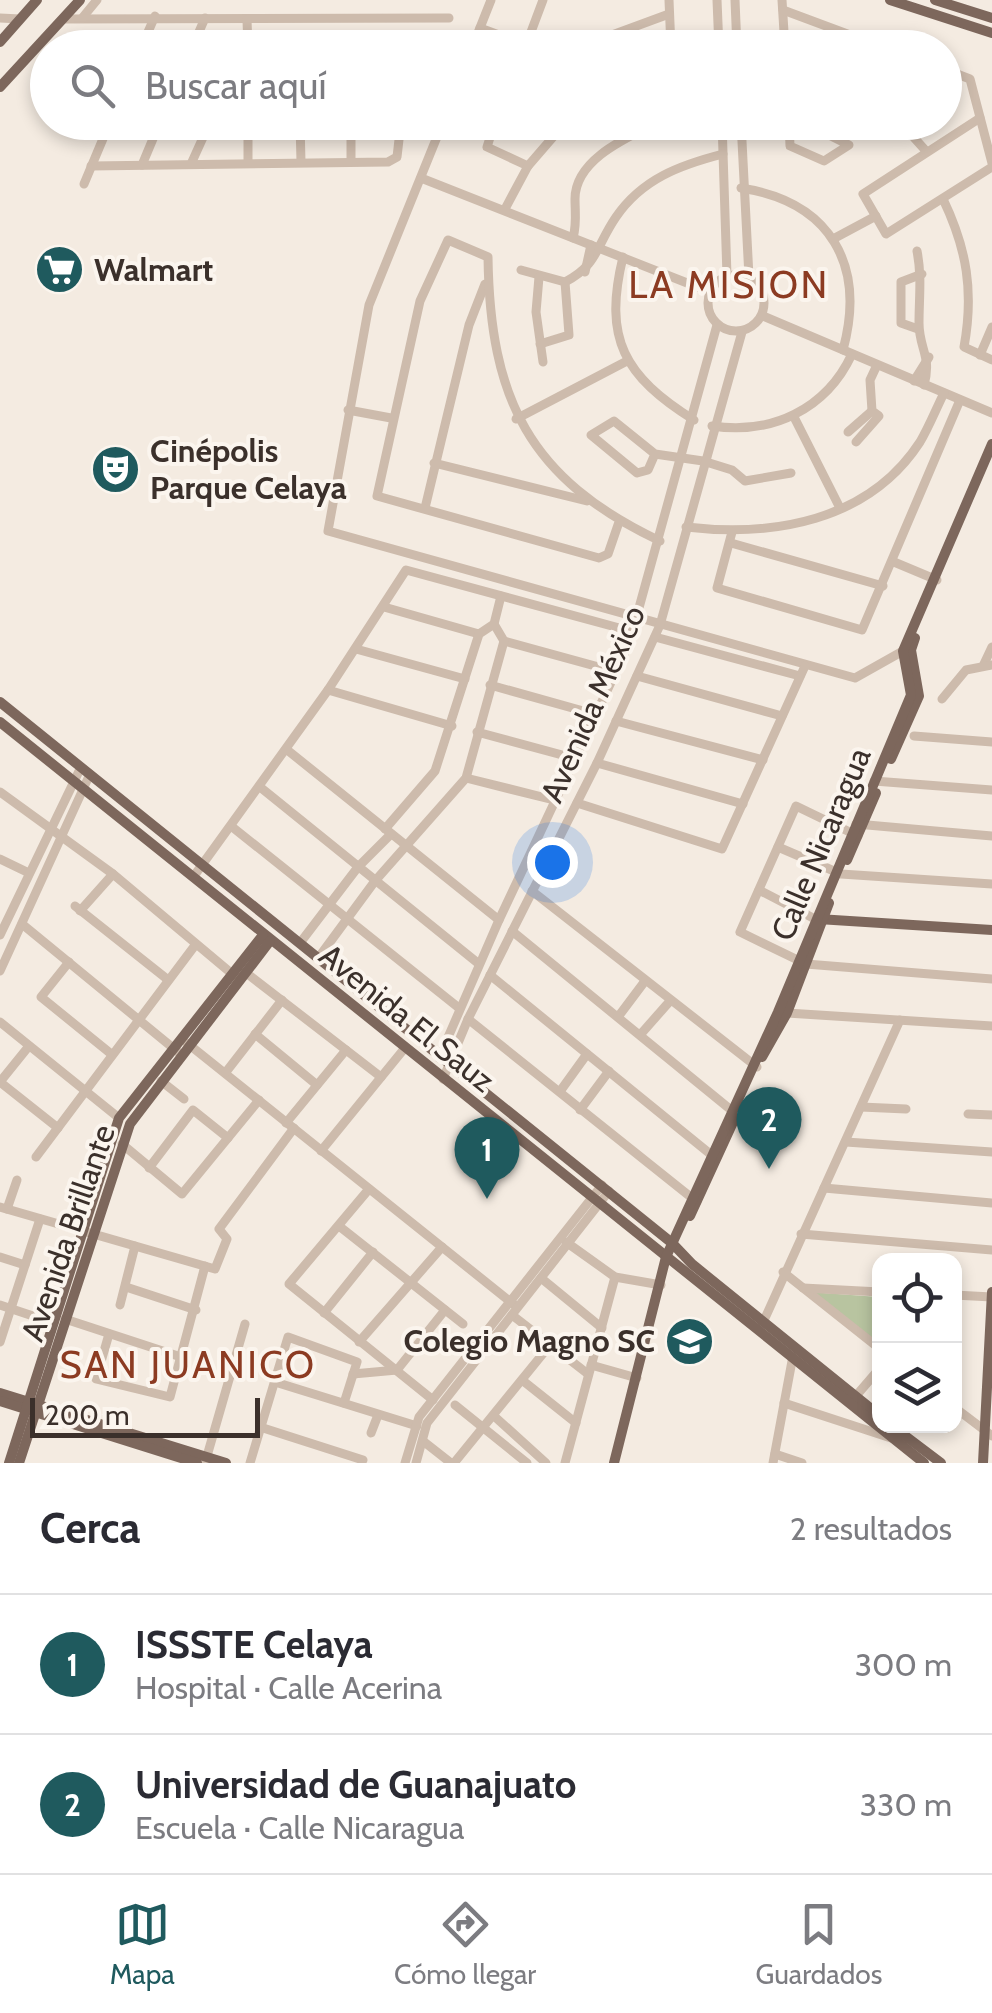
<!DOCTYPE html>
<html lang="es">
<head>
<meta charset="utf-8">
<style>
  body { margin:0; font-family:Cabin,sans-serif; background:#f7f7f7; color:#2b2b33 }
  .controls { position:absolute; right:30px; bottom:30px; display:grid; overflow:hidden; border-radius:20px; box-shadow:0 5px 15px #0003 }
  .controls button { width:90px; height:90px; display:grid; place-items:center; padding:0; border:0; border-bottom:2px solid #e1e1e2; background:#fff; color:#2b2b33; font:50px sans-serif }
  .scale { position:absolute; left:30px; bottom:25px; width:230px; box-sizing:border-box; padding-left:10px; border:5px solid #3b302b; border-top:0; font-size:28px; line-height:35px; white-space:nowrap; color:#3b302b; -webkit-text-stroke:8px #fbf5ee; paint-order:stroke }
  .you { position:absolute; left:552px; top:862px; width:35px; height:35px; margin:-25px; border:8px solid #fff; border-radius:50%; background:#1a73e8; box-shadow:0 0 0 15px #1a73e833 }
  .badge { display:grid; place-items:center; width:65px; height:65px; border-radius:50%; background:#1f5a5e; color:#fff; font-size:32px; font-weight:700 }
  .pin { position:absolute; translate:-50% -82px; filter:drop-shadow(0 2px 5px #0008) }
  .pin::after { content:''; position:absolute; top:52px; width:35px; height:30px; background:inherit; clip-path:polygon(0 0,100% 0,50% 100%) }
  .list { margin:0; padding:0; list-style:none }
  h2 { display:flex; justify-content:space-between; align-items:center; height:130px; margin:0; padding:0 40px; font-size:42px }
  h2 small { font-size:32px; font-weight:400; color:#7c7c81 }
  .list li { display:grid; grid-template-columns:65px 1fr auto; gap:30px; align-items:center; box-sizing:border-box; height:140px; padding:0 40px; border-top:2px solid #e1e1e2 }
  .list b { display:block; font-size:38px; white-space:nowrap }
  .list p { margin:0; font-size:32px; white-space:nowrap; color:#7c7c81 }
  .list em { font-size:32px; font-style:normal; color:#7c7c81 }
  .icon { flex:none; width:55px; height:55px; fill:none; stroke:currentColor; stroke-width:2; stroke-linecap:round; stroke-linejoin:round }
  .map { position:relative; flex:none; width:992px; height:1463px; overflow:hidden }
  .search { position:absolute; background:#fff; box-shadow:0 5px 15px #0003; left:30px; right:30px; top:30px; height:110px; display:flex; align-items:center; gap:25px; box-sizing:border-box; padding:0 35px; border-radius:55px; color:#7c7c81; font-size:38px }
  .sheet { height:410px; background:#fff }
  nav { display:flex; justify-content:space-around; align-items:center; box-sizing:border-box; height:140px; border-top:2px solid #e1e1e2; background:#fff; font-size:28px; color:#7c7c81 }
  nav a { display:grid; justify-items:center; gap:5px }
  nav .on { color:#1f5a5e }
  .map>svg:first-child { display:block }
  .green { fill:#b8c4a0 }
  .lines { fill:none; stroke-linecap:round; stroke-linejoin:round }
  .minor { stroke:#cdbbac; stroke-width:9 }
  .major { stroke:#7d675c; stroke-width:10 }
  .labels { text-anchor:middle; stroke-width:8; stroke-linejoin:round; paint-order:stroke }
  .poi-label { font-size:32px; font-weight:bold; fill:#3b302b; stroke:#fbf5ee; text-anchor:start }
  .street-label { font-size:32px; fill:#3b302b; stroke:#fbf5ee }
  .quarter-label { font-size:38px; letter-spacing:2.5px; fill:#8c3b22; stroke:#fbf5ee }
</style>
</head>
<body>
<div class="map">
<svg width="992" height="1463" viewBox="0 0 992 1463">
  <rect width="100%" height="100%" fill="#f4ebe1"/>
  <!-- green -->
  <polygon class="green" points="809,1292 879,1297 879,1344"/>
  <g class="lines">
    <!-- minor -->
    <g class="minor">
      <polyline points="669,0 671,48"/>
      <polyline points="717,0 719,48"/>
      <polyline points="735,0 737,48"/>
      <polyline points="782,0 785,48"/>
      <polyline points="783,10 885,48"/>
      <polyline points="83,17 97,0"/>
      <polyline points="0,18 20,19"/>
      <polyline points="63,19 449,18"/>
      <polyline points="247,20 248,48"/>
      <polyline points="480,28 526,45"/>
      <polyline points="350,36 350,48"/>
      <polyline points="400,36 400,48"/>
      <polyline points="299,37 300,48"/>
      <polyline points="141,48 155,16"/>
      <polyline points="192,48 205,18"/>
      <polyline points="472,48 491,0"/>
      <polyline points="525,48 543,0"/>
      <polyline points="590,48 612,35 669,14"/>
      <polyline points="944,69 970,79 992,163"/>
      <polyline points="980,118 863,194 886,234 992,167"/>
      <polyline points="248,122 248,162"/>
      <polyline points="300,122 301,162"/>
      <polyline points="351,122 351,162"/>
      <polyline points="443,122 369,305 328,531 855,678 903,651"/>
      <polyline points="495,122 487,147 528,166"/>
      <polyline points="722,122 727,276"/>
      <polyline points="741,122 749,277"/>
      <polyline points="789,122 790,146 824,161 849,145 803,122"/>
      <polyline points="900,122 926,151"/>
      <polyline points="191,164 210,122"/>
      <polyline points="142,165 160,122"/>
      <polyline points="91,166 388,162 397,157 401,122"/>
      <polyline points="421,178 710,292"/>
      <polyline points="84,184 110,122"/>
      <path d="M741,188C831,202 866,265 843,350"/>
      <path d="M943,199C967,249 974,292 964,347L992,360"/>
      <polyline points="505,209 528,166 566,122"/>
      <path d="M573,238C577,223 575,213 575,199C575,159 628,137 658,122"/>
      <polyline points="833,239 876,216"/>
      <path d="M917,251C922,276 919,298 919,323C919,349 932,356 924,385"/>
      <path d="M623,257C603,339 624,376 694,420"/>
      <path d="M521,270L565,282C598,265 596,246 616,217C642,179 680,165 723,154"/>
      <polyline points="585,272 591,245"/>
      <circle cx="736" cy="303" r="28"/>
      <polyline points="539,277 536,312 543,362"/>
      <polyline points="763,316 992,413"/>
      <polyline points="918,329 901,323 901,282 922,274"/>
      <polyline points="540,344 569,335 565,282"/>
      <polyline points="980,355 992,327"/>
      <polyline points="914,381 929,357"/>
      <polyline points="348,410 391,418"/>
      <polyline points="794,417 840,508"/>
      <polyline points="516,419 627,361"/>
      <path d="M712,426C771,435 826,410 852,354"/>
      <polyline points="848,432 872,411"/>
      <polyline points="856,442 879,416 872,411 870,380 877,365"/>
      <polyline points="655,454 648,470 637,473 591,435 614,421 655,454 703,461 732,470 745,481 791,473"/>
      <polyline points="434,463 587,501"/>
      <polyline points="425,508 469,325 485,284"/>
      <path d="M619,522L608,554L599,558L377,496L420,301L448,240L488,257C490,399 529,479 660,541"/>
      <path d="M686,527C772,537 868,522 920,442C929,427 936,409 944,393"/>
      <polyline points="732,532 717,588 862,630 960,400"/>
      <polyline points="731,543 883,586"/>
      <polyline points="894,562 937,580"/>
      <polyline points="384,607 479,634"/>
      <polyline points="655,637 800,676"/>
      <polyline points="504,641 617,672"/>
      <polyline points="356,649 465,679"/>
      <polyline points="984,664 992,647"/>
      <polyline points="637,676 782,716"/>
      <polyline points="490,685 594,714"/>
      <polyline points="328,690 452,726"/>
      <polyline points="942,699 966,670 992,665"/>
      <polyline points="616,721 763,760"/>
      <polyline points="477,732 577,759"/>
      <polyline points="914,736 992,742"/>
      <polyline points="286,749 499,920"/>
      <polyline points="597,763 743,804"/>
      <polyline points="466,778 558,801"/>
      <polyline points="874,781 992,790"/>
      <polyline points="260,787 479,964"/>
      <polyline points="0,792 113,874 237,978"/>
      <polyline points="577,803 722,849 805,666"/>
      <polyline points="856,824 992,836"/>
      <polyline points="231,826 459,1008"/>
      <polyline points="385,829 435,771 479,634 494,624 501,596"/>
      <polyline points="858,836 796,806 740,932 806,964 992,979"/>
      <polyline points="778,847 841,874 992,884"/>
      <polyline points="0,859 29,873"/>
      <polyline points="194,876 328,690 406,570 634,632"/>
      <polyline points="759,890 815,919"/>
      <polyline points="532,891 757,1067"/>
      <polyline points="75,906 167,979"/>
      <polyline points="80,911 113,874"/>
      <polyline points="22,924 178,1052"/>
      <polyline points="512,931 736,1114"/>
      <polyline points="0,935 81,767"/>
      <polyline points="300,943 358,867 391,834"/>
      <polyline points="319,957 375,881 466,778 504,641 494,624"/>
      <polyline points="69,962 41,997 110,1053"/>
      <polyline points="0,971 90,774"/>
      <polyline points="245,972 381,1077"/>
      <polyline points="490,975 714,1157"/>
      <polyline points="787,1013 992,1026"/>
      <polyline points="618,1017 645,981"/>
      <polyline points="468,1019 697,1202"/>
      <polyline points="0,1022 119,1118"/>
      <polyline points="255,1034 317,1085"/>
      <polyline points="640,1035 670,1001"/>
      <polyline points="187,1043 517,1307"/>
      <polyline points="439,1058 499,920 629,644 717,325"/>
      <polyline points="226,1072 282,1000"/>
      <polyline points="443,1079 468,1019 597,763 660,625 742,332"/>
      <polyline points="161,1081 184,1099"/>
      <polyline points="0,1082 58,1128"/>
      <polyline points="0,1082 29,1046"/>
      <polyline points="561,1090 587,1054"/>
      <polyline points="861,1107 906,1109"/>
      <polyline points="580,1110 609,1071"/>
      <polyline points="968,1114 992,1115"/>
      <polyline points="286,1123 346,1050"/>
      <polyline points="846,1142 992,1152"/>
      <polyline points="122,1144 182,1194 259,1100"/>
      <polyline points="321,1151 404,1049"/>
      <polyline points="36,1157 196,944"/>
      <polyline points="149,1168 193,1110 228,1138"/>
      <polyline points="824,1188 992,1203"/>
      <polyline points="369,1189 289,1284 433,1400"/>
      <polyline points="0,1207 215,1269 227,1239 219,1229 294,1128"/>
      <polyline points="7,1209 17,1180"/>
      <polyline points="339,1226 463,1324"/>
      <polyline points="801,1234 992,1250"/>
      <polyline points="566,1242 615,1277 661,1285"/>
      <polyline points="0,1257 25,1265"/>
      <polyline points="783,1272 880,1349"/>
      <polyline points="541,1278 602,1328"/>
      <polyline points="126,1287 196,1310"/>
      <polyline points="803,1288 880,1292"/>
      <polyline points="954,1295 992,1297"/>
      <polyline points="0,1305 54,1323"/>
      <polyline points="120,1305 135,1246"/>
      <polyline points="324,1313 373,1252"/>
      <polyline points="512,1315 588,1374"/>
      <polyline points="65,1319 181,1357"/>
      <polyline points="761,1327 900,1020"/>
      <polyline points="109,1334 96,1379 170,1397 205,1266"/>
      <polyline points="0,1342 40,1219"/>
      <polyline points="359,1342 442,1247"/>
      <polyline points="591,1365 637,1378"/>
      <polyline points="353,1374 397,1370 445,1310"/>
      <polyline points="522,1380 576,1423"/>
      <polyline points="275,1382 417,1426"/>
      <polyline points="855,1397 880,1368"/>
      <polyline points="784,1403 891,1438"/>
      <polyline points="455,1405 527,1463"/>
      <polyline points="954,1407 992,1436"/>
      <polyline points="494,1416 546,1463"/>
      <polyline points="260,1427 363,1460"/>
      <polyline points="371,1433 378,1415"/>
      <polyline points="423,1441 451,1463"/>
      <polyline points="775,1454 802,1463"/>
      <polyline points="205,1463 245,1324"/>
      <polyline points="250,1463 288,1337 357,1362 344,1403"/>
      <polyline points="405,1463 419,1417 602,1185"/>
      <polyline points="416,1463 427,1423 609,1191"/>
      <polyline points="454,1463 550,1345"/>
      <polyline points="565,1463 615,1277"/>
      <polyline points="773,1463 792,1361"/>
    </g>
    <!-- major -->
    <g class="major">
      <polyline points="890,0 992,33"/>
      <polyline points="935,0 992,18"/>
      <polyline points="0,42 37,0"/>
      <polyline points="0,87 80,0"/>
      <polyline points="0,702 672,1243 692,1264 880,1416"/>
      <polyline points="0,722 924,1463"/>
      <polyline points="891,759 919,696 911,650 915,638"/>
      <polyline points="847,860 876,793"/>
      <polyline points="818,919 992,930"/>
      <polyline points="762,1057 787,1013 829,903"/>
      <polyline points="690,1216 735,1118"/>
      <polyline points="0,1393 226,1463"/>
      <polyline points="0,1401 197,1463"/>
      <polyline points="892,1426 941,1463"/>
      <polyline points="9,1463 119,1118 263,935"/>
      <polyline points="19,1463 130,1124 270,941"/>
      <polyline points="614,1463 666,1257 778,1012 911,695 903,651 992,444"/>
      <polyline points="983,1463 992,1292"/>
    </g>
  </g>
  <!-- icons -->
  <defs>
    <symbol id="supermarket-disc" viewBox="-11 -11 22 22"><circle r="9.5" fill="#1f5a5e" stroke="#fbf5ee"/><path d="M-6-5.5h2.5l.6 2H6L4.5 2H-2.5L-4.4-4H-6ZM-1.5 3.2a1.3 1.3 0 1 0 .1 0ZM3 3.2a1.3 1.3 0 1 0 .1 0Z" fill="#fff"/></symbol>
    <symbol id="theatre-disc" viewBox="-11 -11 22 22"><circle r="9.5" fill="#1f5a5e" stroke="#fbf5ee"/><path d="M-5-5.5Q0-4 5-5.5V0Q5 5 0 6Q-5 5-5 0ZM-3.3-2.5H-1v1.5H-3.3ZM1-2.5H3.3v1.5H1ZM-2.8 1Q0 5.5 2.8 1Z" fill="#fff"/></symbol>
    <symbol id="school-disc" viewBox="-11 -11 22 22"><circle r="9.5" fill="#1f5a5e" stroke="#fbf5ee"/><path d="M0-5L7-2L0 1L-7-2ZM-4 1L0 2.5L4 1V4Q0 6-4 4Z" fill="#fff"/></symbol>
  </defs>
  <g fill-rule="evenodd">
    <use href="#supermarket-disc" x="32" y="242" width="55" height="55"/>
    <use href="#theatre-disc" x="88" y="442" width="55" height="55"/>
    <use href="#school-disc" x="662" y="1314" width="55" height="55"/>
  </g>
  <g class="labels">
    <!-- poi labels -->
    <g class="poi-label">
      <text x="94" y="281">Walmart</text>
      <text x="150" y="462">Cinépolis<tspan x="150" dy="37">Parque Celaya</tspan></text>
      <text x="655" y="1352" text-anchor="end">Colegio Magno SC</text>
    </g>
    <!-- street labels -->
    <g class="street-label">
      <text transform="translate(593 704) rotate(-66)" y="11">Avenida México</text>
      <text transform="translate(821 844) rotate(-67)" y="11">Calle Nicaragua</text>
      <text transform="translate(407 1018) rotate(39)" y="11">Avenida El Sauz</text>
      <text transform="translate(68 1233) rotate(-71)" y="11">Avenida Brillante</text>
    </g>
    <!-- quarter labels -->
    <g class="quarter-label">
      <text x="729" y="298">LA MISION</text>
      <text x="188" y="1378">SAN JUANICO</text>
    </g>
  </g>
</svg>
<div class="controls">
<button><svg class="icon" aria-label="locate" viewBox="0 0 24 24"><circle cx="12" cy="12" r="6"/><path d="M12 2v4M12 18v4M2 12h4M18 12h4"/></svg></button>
<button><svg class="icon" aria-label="layers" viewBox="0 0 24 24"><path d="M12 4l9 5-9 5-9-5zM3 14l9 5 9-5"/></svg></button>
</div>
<div class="scale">200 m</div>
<div class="you"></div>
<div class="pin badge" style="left:487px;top:1199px">1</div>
<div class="pin badge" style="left:769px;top:1169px">2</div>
<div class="search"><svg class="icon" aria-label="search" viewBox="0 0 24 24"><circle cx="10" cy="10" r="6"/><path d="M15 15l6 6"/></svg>Buscar aquí</div>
</div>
<section class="sheet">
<h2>Cerca<small>2 resultados</small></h2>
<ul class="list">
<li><span class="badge">1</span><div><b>ISSSTE Celaya</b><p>Hospital · Calle Acerina</p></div><em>300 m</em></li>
<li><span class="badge">2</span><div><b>Universidad de Guanajuato</b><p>Escuela · Calle Nicaragua</p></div><em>330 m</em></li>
</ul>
</section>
<nav>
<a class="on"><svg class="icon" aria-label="map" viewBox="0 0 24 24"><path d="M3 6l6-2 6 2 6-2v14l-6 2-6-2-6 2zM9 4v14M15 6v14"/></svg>Mapa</a>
<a><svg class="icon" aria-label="directions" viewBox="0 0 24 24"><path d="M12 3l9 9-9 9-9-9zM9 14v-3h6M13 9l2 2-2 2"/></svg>Cómo llegar</a>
<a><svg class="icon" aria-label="saved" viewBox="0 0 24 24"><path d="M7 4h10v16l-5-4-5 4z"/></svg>Guardados</a>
</nav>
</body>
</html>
